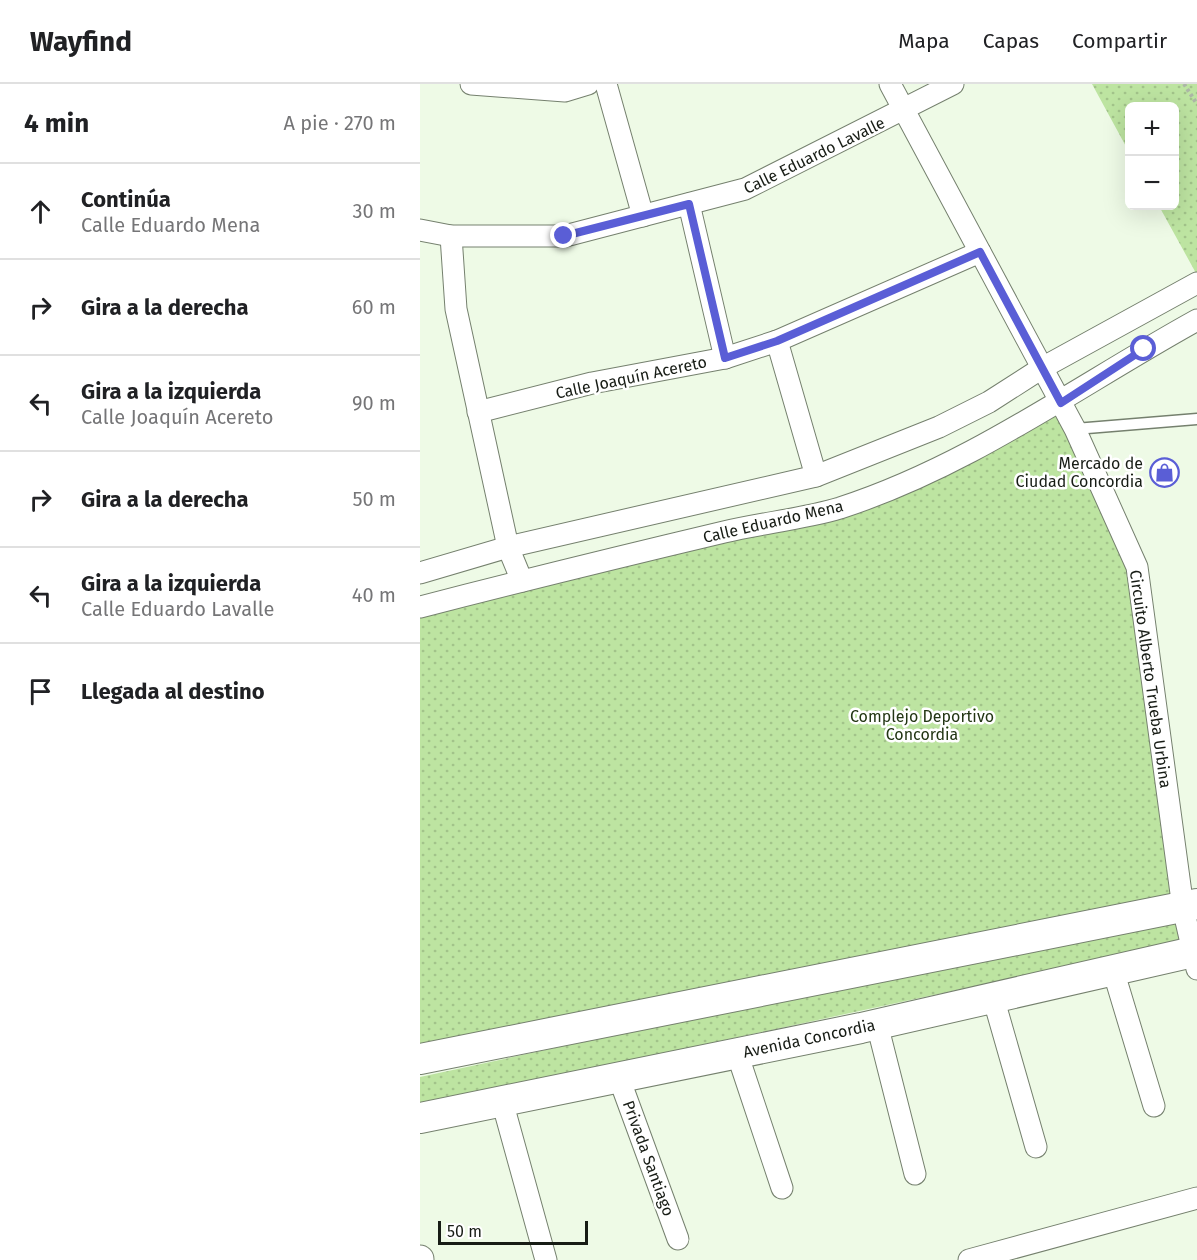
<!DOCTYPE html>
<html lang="es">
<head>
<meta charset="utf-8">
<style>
  body { margin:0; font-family:"Fira Sans",sans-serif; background:#f6f6f6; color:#202124 }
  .controls { position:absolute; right:18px; top:18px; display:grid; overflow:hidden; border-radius:9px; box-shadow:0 6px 24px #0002 }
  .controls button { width:54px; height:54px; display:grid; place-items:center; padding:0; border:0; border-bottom:2px solid #e0e0e0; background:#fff; color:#202124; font:30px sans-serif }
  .scale { position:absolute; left:18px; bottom:15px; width:150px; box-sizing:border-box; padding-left:6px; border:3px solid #171c15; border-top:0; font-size:16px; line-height:21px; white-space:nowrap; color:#171c15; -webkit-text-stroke:4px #fff; paint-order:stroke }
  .stop { position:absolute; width:18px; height:18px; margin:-14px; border:4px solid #5a5ed6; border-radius:50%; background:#fff }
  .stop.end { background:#5a5ed6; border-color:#fff; box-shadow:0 2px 6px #0008 }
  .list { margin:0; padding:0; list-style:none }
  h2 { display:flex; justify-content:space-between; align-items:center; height:78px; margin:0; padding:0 24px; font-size:26px }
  h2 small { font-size:20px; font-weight:400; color:#757577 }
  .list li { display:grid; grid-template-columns:39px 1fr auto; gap:18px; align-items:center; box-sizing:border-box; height:96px; padding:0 24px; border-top:2px solid #e0e0e0 }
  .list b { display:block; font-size:22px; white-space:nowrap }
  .list p { margin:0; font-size:20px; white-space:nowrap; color:#757577 }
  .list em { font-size:20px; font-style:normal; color:#757577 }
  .icon { flex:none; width:33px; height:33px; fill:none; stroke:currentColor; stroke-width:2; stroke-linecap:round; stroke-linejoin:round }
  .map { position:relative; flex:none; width:777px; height:1176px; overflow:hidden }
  header { display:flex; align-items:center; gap:36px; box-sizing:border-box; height:84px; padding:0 30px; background:#fff; border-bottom:2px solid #e0e0e0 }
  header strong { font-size:28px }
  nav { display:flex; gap:33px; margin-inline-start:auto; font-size:21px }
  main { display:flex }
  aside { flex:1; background:#fff }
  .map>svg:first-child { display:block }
  .park { fill:url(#park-dots) }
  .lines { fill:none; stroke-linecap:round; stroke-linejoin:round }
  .service-casing { stroke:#75806e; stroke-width:13 }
  .minor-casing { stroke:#75806e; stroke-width:23 }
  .tertiary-casing { stroke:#75806e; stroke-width:29 }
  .secondary-casing { stroke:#75806e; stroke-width:32 }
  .path { stroke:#acb6a6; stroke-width:4; stroke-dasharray:3 3; stroke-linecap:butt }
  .service { stroke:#fff; stroke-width:10 }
  .minor { stroke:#fff; stroke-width:21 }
  .tertiary { stroke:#fff; stroke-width:27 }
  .secondary { stroke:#fff; stroke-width:30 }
  .route { stroke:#5a5ed6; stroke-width:8 }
  .labels { text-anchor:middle; stroke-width:5; stroke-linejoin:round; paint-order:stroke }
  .street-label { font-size:16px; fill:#171c15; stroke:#fff }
  .poi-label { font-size:16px; fill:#171c15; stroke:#fff; text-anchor:end }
  .park-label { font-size:16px; fill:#223513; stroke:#fff }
</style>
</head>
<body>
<header>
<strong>Wayfind</strong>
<nav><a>Mapa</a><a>Capas</a><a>Compartir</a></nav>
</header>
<main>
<aside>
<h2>4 min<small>A pie · 270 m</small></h2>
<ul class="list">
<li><svg class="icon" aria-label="ahead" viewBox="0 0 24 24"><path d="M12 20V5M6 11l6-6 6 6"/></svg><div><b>Continúa</b><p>Calle Eduardo Mena</p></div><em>30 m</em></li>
<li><svg class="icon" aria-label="right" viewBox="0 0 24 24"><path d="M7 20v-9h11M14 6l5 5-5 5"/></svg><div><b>Gira a la derecha</b></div><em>60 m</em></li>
<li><svg class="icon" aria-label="left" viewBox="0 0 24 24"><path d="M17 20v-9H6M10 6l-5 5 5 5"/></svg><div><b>Gira a la izquierda</b><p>Calle Joaquín Acereto</p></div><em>90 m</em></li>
<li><svg class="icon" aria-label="right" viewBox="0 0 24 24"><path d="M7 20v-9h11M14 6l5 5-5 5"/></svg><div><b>Gira a la derecha</b></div><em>50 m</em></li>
<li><svg class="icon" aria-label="left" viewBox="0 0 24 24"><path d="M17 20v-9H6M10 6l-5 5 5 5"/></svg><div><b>Gira a la izquierda</b><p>Calle Eduardo Lavalle</p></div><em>40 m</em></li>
<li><svg class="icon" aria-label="arrive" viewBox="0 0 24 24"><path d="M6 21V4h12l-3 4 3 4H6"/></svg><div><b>Llegada al destino</b></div></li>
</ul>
</aside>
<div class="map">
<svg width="777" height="1176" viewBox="0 0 777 1176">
  <defs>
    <pattern id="park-dots" width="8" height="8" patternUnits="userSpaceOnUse" patternTransform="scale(1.5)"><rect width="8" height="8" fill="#bde4a1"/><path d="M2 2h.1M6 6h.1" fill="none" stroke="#a2c38a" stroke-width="1.8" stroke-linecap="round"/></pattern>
  </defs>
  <rect width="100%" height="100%" fill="#eefae6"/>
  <!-- park -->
  <g class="park">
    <polygon points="672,0 777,0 777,191 739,122 754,122 754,22 710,22 709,68"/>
    <polygon points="641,319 717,483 763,824 0,983 0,523 419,424"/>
    <polygon points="777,826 777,854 0,1022 0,993"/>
  </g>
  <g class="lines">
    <defs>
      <polyline id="service" points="655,345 777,335"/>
      <g id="minor">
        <polyline points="51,0 145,7 168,0"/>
        <polyline points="186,0 223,132"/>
        <polyline points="470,0 655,345 717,483 763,824 777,885"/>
        <polyline points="269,120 305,274"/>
        <polyline points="0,146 31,152 145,152 325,105 533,0"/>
        <polyline points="31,152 36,225 88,463 102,497"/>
        <polyline points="357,257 396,392"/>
        <polyline points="58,328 172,299 305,274 357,257 560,168"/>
        <polyline points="0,489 88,463 396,392 519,343 569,318 622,284 777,199"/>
        <path d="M0,523C101,497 203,472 304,448C342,439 383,435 420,424C550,382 659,301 777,236"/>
        <polyline points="693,886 734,1022"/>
        <polyline points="573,913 616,1063"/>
        <polyline points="457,940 495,1090"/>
        <polyline points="317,969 362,1104"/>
        <polyline points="199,994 258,1155"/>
        <polyline points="82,1017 126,1176"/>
        <polyline points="549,1176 777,1114"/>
      </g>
      <polyline id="tertiary" points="0,1175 0,1176"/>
      <g id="secondary">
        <polyline points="0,975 777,820"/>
        <polyline points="0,1034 441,944 777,867"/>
      </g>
    </defs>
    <!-- service casing -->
    <use href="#service" class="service-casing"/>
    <!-- minor casing -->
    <use href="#minor" class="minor-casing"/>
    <!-- tertiary casing -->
    <use href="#tertiary" class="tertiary-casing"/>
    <!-- secondary casing -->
    <use href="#secondary" class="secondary-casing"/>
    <!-- path -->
    <polyline class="path" points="764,0 777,20"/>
    <!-- service -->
    <use href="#service" class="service"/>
    <!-- minor -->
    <use href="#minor" class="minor"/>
    <!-- tertiary -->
    <use href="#tertiary" class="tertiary"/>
    <!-- secondary -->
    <use href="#secondary" class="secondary"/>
  </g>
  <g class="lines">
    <!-- route -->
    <polyline class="route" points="144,152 269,120 305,274 357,257 560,168 641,319 724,265"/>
  </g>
  <!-- icons -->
  <defs>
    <symbol id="shop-ring" viewBox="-11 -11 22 22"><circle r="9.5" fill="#fff" stroke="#5a5ed6" stroke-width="1.5"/><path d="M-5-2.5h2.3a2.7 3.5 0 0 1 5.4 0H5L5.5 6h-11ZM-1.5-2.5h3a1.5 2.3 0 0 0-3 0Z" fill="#5a5ed6"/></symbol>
  </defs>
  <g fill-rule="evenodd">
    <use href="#shop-ring" x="728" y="372" width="33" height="33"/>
  </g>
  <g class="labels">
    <!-- street labels -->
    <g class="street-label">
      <text transform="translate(394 71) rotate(-26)" y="6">Calle Eduardo Lavalle</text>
      <text transform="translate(211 293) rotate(-12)" y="6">Calle Joaquín Acereto</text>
      <text transform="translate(353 437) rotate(-13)" y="6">Calle Eduardo Mena</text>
      <text transform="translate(731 595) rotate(82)" y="6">Circuito Alberto Trueba Urbina</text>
      <text transform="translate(389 954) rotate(-12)" y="6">Avenida Concordia</text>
      <text transform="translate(229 1074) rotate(70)" y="6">Privada Santiago</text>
    </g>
    <!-- poi labels -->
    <g class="poi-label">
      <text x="723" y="385">Mercado de<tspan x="723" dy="18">Ciudad Concordia</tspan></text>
    </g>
    <!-- park labels -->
    <g class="park-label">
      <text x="502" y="638">Complejo Deportivo<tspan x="502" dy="18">Concordia</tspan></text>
    </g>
  </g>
</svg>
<div class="controls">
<button>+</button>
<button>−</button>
</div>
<div class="scale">50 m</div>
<div class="stop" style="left:724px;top:265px"></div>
<div class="stop end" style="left:144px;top:152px"></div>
</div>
</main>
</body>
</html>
